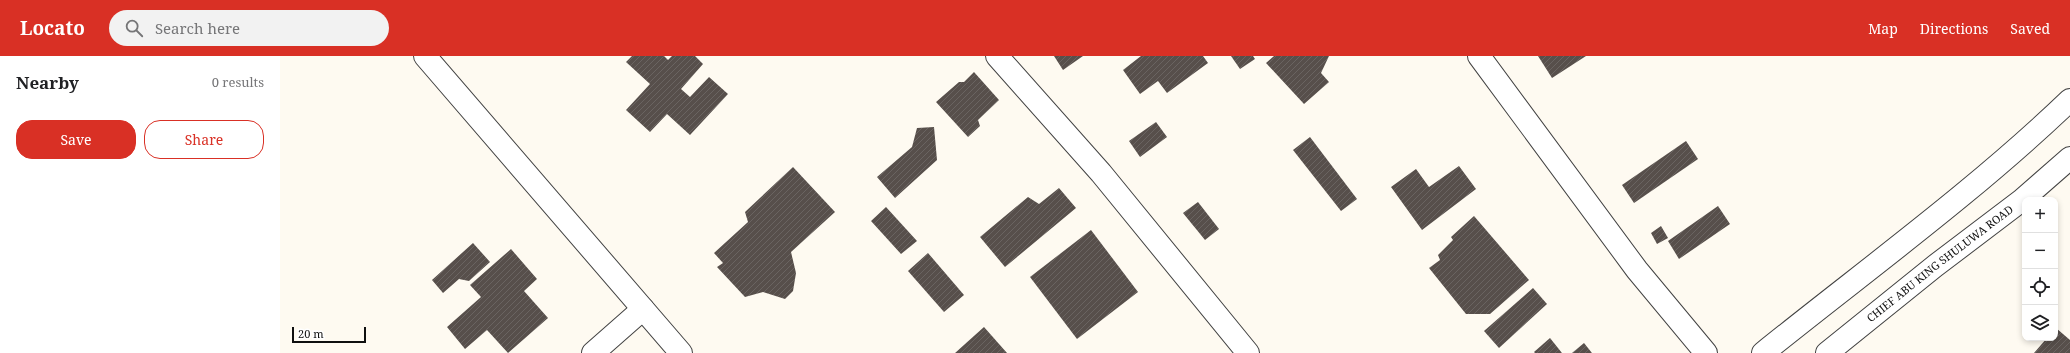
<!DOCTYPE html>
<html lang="en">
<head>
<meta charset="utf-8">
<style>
  body { margin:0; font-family:"Noto Serif",serif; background:#f2f2f2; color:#202124 }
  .controls { position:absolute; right:12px; bottom:12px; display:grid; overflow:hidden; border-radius:8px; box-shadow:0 2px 6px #0003 }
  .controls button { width:36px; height:36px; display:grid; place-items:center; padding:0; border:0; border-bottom:1px solid #e0e0e0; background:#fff; color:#202124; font:20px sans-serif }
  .scale { position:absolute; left:12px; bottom:10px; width:74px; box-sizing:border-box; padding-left:4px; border:2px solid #0f0f0f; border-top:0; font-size:11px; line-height:14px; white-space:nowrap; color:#0f0f0f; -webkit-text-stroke:3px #fff; paint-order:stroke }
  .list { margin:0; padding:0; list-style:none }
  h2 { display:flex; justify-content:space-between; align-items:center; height:52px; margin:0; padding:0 16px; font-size:17px }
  h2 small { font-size:13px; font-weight:400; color:#757577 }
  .actions { display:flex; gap:8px; padding:12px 16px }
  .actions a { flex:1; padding:9px 0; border:1px solid #d93025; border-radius:16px; text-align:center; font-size:14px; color:#d93025 }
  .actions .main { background:#d93025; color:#fff }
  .icon { flex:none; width:22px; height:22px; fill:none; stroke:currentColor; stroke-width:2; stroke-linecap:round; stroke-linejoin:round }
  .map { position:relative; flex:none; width:1790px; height:297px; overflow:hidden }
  header { display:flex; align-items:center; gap:24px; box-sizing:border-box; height:56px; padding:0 20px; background:#d93025; color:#fff }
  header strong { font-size:19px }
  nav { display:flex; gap:22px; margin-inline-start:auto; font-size:14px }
  .search { width:280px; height:36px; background:#f2f2f2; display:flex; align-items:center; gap:10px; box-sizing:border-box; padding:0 14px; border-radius:22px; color:#757577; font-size:15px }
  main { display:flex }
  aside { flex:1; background:#fff }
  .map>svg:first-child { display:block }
  .building { fill:url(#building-hatch) }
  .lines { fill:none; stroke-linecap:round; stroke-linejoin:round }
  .minor-casing { stroke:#424242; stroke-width:24 }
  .tertiary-casing { stroke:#424242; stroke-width:24 }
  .minor { stroke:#fff; stroke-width:22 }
  .tertiary { stroke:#fff; stroke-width:22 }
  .labels { text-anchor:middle; stroke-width:4; stroke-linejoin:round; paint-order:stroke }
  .street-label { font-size:11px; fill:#0f0f0f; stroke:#fff }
</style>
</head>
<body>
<header>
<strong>Locato</strong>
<div class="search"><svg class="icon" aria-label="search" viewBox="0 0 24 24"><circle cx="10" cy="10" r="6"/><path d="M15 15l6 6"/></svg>Search here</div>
<nav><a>Map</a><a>Directions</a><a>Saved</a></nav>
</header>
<main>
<aside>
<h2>Nearby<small>0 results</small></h2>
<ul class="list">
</ul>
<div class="actions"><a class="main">Save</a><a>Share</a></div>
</aside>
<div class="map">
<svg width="1790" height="297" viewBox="0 0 1790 297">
  <defs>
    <pattern id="building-hatch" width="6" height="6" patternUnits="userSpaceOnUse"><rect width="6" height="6" fill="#574f4b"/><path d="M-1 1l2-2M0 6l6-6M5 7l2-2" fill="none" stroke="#6a6461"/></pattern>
  </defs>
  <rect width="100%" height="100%" fill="#fefaf1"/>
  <!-- building -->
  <g class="building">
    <polygon points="352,0 384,0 388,4 392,0 415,0 423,8 401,33 410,41 429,21 448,38 410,79 387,58 370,76 346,54 370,28 346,6"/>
    <polygon points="774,0 803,0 783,14"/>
    <polygon points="861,0 923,0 928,7 887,37 878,25 860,38 843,14"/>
    <polygon points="951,0 973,0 975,3 960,13"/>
    <polygon points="994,0 1049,0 1041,17 1049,26 1024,48 986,7"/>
    <polygon points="1258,0 1306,0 1272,22"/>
    <polygon points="694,16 719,44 698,64 700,70 688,81 656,46 679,26 684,26"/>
    <polygon points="876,66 887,81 860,101 849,85"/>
    <polygon points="654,71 657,104 615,142 597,121 632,91 637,72"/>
    <polygon points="1030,81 1077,143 1061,155 1013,94"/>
    <polygon points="1406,85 1418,103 1354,147 1342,129"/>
    <polygon points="1179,110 1196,133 1142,174 1111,131 1136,113 1149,131"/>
    <polygon points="513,111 555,156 511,196 516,217 513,235 505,243 483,236 465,241 437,211 443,207 434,197 468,166 465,156"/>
    <polygon points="779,132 796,152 725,211 700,181 748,141 759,148"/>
    <polygon points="918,146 939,173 925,184 903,157"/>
    <polygon points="1438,150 1450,168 1399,203 1388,185"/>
    <polygon points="606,151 637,185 621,198 591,165"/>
    <polygon points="1194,160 1249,224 1210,258 1186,258 1149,212 1160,204 1158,199 1173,184 1171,181"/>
    <polygon points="1381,170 1388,182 1377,188 1371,177"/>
    <polygon points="811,174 858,236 797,283 750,221"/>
    <polygon points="193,187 210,206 189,225 179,223 163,237 152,224"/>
    <polygon points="231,193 257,223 244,235 268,262 228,297 207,274 185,293 167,271 201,241 190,229"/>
    <polygon points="648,197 684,239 664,256 628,215"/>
    <polygon points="1253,232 1267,248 1219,292 1204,275"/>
    <polygon points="704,271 727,297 675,297"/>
    <polygon points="1776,272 1790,284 1790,297 1754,297 1767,282 1775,282"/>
    <polygon points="1270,282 1282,297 1255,297 1254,296"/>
    <polygon points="1304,287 1312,297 1292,297"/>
  </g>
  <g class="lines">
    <defs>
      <g id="minor">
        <polyline points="145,0 401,297"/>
        <polyline points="717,0 821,117 968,297"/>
        <polyline points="1199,0 1357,214 1426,297"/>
        <polyline points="313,297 363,253"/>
      </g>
      <g id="tertiary">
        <path d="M1483,297C1586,214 1694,136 1790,44"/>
        <path id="s1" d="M1547,297L1655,210L1742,144L1790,102"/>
      </g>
    </defs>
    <!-- minor casing -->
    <use href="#minor" class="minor-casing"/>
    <!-- tertiary casing -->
    <use href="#tertiary" class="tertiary-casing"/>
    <!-- minor -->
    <use href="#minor" class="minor"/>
    <!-- tertiary -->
    <use href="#tertiary" class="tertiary"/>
  </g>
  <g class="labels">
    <!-- street labels -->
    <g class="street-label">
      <text dy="4" stroke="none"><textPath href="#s1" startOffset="144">CHIEF ABU KING SHULUWA ROAD</textPath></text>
    </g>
  </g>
</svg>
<div class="controls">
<button>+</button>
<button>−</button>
<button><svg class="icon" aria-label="locate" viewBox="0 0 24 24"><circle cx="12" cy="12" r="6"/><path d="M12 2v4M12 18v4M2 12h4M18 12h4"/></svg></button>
<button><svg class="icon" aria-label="layers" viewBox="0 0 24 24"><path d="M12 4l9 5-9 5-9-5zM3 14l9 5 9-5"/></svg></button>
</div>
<div class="scale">20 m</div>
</div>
</main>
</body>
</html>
